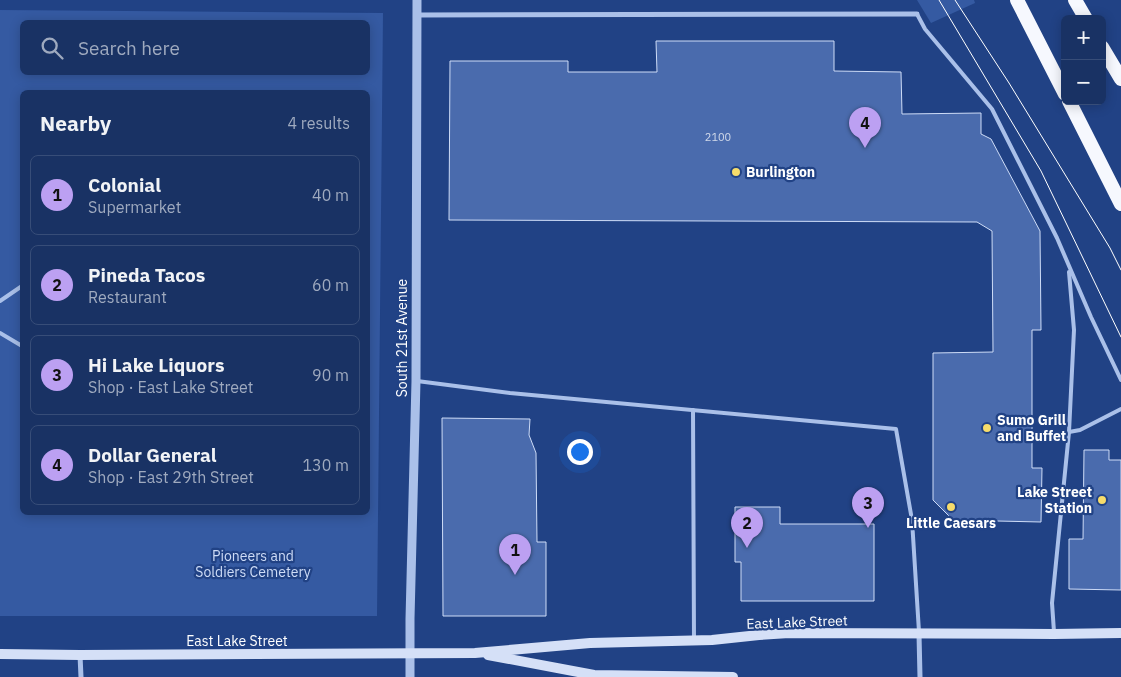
<!DOCTYPE html>
<html lang="en">
<head>
<meta charset="utf-8">
<style>
  body { margin:0; font-family:"IBM Plex Sans",sans-serif; background:#223a6a; color:#f1f3f6 }
  .controls { position:absolute; right:15px; top:15px; display:grid; overflow:hidden; border-radius:8px; box-shadow:0 2px 12px #0003 }
  .controls button { width:45px; height:45px; display:grid; place-items:center; padding:0; border:0; border-bottom:1px solid #374d78; background:#193264; color:#f1f3f6; font:25px sans-serif }
  .you { position:absolute; left:579px; top:451px; width:18px; height:18px; margin:-12px; border:4px solid #fff; border-radius:50%; background:#1a73e8; box-shadow:0 0 0 8px #1a73e833 }
  .badge { display:grid; place-items:center; width:32px; height:32px; border-radius:50%; background:#bca0f2; color:#111; font-size:16px; font-weight:700 }
  .pin { position:absolute; translate:-50% -41px; filter:drop-shadow(0 1px 2px #0008) }
  .pin::after { content:''; position:absolute; top:26px; width:18px; height:15px; background:inherit; clip-path:polygon(0 0,100% 0,50% 100%) }
  .list { margin:0; padding:0; list-style:none }
  h2 { display:flex; justify-content:space-between; align-items:center; height:65px; margin:0; padding:0 20px; font-size:21px }
  h2 small { font-size:16px; font-weight:400; color:#9faabf }
  .list li { display:grid; grid-template-columns:32px 1fr auto; gap:15px; align-items:center; box-sizing:border-box; height:80px; margin:0 10px 10px; padding:0 10px; border:1px solid #374d78; border-radius:8px }
  .list b { display:block; font-size:19px; white-space:nowrap }
  .list p { margin:0; font-size:16px; white-space:nowrap; color:#9faabf }
  .list em { font-size:16px; font-style:normal; color:#9faabf }
  .icon { flex:none; width:28px; height:28px; fill:none; stroke:currentColor; stroke-width:2; stroke-linecap:round; stroke-linejoin:round }
  .map { position:relative; flex:none; width:1121px; height:677px; overflow:hidden }
  .search { position:absolute; background:#193264; box-shadow:0 2px 12px #0003; left:20px; top:20px; width:350px; height:55px; display:flex; align-items:center; gap:12px; box-sizing:border-box; padding:0 18px; border-radius:8px; color:#9faabf; font-size:19px }
  .panel { position:absolute; background:#193264; box-shadow:0 2px 12px #0003; left:20px; top:90px; width:350px; height:425px; border-radius:8px }
  .map>svg:first-child { display:block }
  .green { fill:#355aa2; fill-rule:evenodd }
  .building { fill:#4a6bad; stroke:#cedcf7 }
  .lines { fill:none; stroke-linecap:round; stroke-linejoin:round }
  .service { stroke:#aac0e9; stroke-width:4 }
  .minor { stroke:#aac0e9; stroke-width:5 }
  .tertiary { stroke:#aac0e9; stroke-width:9 }
  .secondary { stroke:#d5e0f7; stroke-width:10 }
  .trunk { stroke:#f6f8fe; stroke-width:14 }
  .tram { stroke:#fff; stroke-width:1 }
  .poi-dot { fill:#f6dc6b; stroke:#214285; stroke-width:2 }
  .labels { text-anchor:middle; stroke-width:4.5; stroke-linejoin:round; paint-order:stroke }
  .number-label { font-size:11px; fill:#d2daea }
  .poi-label { font-size:14px; font-weight:bold; fill:#fff; stroke:#214285; text-anchor:start }
  .street-label { font-size:14px; fill:#fff; stroke:#214285 }
  .park-label { font-size:14px; fill:#cedcf7; stroke:#214285 }
</style>
</head>
<body>
<div class="map">
<svg width="1121" height="677" viewBox="0 0 1121 677">
  <rect width="100%" height="100%" fill="#214285"/>
  <!-- green -->
  <g class="green">
    <polygon points="917,0 974,0 975,3 931,23"/>
    <path d="M0,10L383,13L377,616H0ZM22,22H368V72H22ZM22,92H368V512H22Z"/>
  </g>
  <!-- building -->
  <g class="building">
    <polygon points="656,41 834,41 834,71 901,72 902,114 981,113 981,134 991,139 1040,231 1041,330 1032,330 1032,468 1042,468 1041,522 953,520 933,500 933,353 993,352 992,231 977,222 449,220 450,61 568,61 568,72 657,72"/>
    <polygon points="442,418 530,419 529,435 536,453 537,542 546,542 546,616 443,616"/>
    <polygon points="1084,450 1109,450 1109,460 1121,460 1121,590 1069,589 1069,539 1083,539"/>
    <polygon points="735,507 780,507 780,524 874,524 874,601 741,601 741,562 735,562"/>
  </g>
  <g class="lines">
    <!-- service -->
    <g class="service">
      <polyline points="917,14 925,29 992,109 1057,238 1091,317 1121,380"/>
      <polyline points="0,301 22,286"/>
      <polyline points="0,333 22,346"/>
      <polyline points="417,381 510,393 896,429 912,520 919,632"/>
      <polyline points="693,410 694,640"/>
      <polyline points="1069,432 1080,430 1121,409"/>
      <polyline points="1054,632 1052,603 1069,432 1074,330 1069,272"/>
    </g>
    <!-- minor -->
    <g class="minor">
      <polyline points="417,15 917,14"/>
      <polyline points="919,634 920,677"/>
      <polyline points="80,655 81,677"/>
    </g>
    <!-- tertiary -->
    <polyline class="tertiary" points="410,677 410,619 416,381 417,0"/>
    <!-- secondary -->
    <g class="secondary">
      <polyline points="0,654 80,655 475,653 590,643 712,640 759,635 789,633 1054,634 1121,633"/>
      <polyline points="488,655 594,675 733,677"/>
    </g>
    <!-- trunk -->
    <g class="trunk">
      <polyline points="1017,0 1065,94"/>
      <polyline points="1075,0 1086,19"/>
      <polyline points="1102,47 1121,79"/>
      <polyline points="1069,101 1121,204"/>
    </g>
    <!-- tram -->
    <g class="tram">
      <polyline points="939,0 1041,171 1121,337"/>
      <polyline points="955,0 1009,83 1110,248 1121,270"/>
    </g>
  </g>
  <!-- markers -->
  <g class="poi-dot">
    <circle cx="736" cy="172" r="5"/>
    <circle cx="987" cy="428" r="5"/>
    <circle cx="1102" cy="500" r="5"/>
    <circle cx="951" cy="507" r="5"/>
  </g>
  <g class="labels">
    <!-- number labels -->
    <g class="number-label">
      <text x="718" y="141">2100</text>
    </g>
    <!-- poi labels -->
    <g class="poi-label">
      <text x="746" y="177">Burlington</text>
      <text x="997" y="425">Sumo Grill<tspan x="997" dy="16">and Buffet</tspan></text>
      <text x="1092" y="497" text-anchor="end">Lake Street<tspan x="1092" dy="16">Station</tspan></text>
      <text x="951" y="528" text-anchor="middle">Little Caesars</text>
    </g>
    <!-- street labels -->
    <g class="street-label">
      <text transform="translate(402 338) rotate(-90)" y="5">South 21st Avenue</text>
      <text transform="translate(797 622) rotate(-2)" y="5">East Lake Street</text>
      <text x="237" y="646">East Lake Street</text>
    </g>
    <!-- park labels -->
    <g class="park-label">
      <text x="253" y="561">Pioneers and<tspan x="253" dy="16">Soldiers Cemetery</tspan></text>
    </g>
  </g>
</svg>
<div class="controls">
<button>+</button>
<button>−</button>
</div>
<div class="you"></div>
<div class="pin badge" style="left:515px;top:575px">1</div>
<div class="pin badge" style="left:747px;top:548px">2</div>
<div class="pin badge" style="left:868px;top:528px">3</div>
<div class="pin badge" style="left:865px;top:148px">4</div>
<div class="search"><svg class="icon" aria-label="search" viewBox="0 0 24 24"><circle cx="10" cy="10" r="6"/><path d="M15 15l6 6"/></svg>Search here</div>
<section class="panel">
<h2>Nearby<small>4 results</small></h2>
<ul class="list">
<li><span class="badge">1</span><div><b>Colonial</b><p>Supermarket</p></div><em>40 m</em></li>
<li><span class="badge">2</span><div><b>Pineda Tacos</b><p>Restaurant</p></div><em>60 m</em></li>
<li><span class="badge">3</span><div><b>Hi Lake Liquors</b><p>Shop · East Lake Street</p></div><em>90 m</em></li>
<li><span class="badge">4</span><div><b>Dollar General</b><p>Shop · East 29th Street</p></div><em>130 m</em></li>
</ul>
</section>
</div>
</body>
</html>
